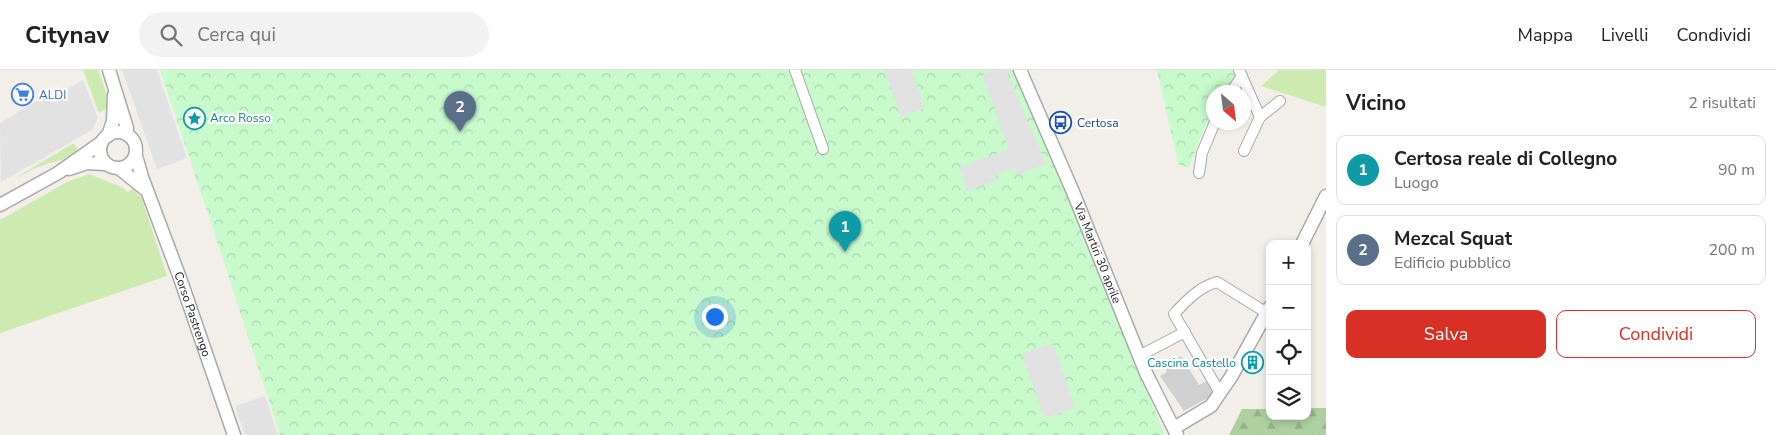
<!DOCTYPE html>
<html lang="it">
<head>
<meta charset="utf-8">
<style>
  body { margin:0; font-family:"Nunito Sans",sans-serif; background:#f2f2f2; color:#222 }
  .controls { position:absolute; right:15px; bottom:15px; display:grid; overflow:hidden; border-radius:10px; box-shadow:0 2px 8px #0003 }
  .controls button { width:45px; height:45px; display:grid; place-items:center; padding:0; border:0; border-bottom:1px solid #e0e0e0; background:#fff; color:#222; font:25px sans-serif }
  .compass { position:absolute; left:1206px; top:15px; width:45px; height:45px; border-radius:50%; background:#fff; box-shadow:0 2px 8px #0003; rotate:152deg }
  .you { position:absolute; left:714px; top:246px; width:18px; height:18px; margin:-12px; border:4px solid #fff; border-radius:50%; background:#1a73e8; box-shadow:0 0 0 8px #1a73e833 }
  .badge { display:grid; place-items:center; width:32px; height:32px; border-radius:50%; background:#d93025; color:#fff; font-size:16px; font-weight:700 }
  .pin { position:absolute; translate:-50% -41px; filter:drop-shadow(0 1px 2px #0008) }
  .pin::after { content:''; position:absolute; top:26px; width:18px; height:15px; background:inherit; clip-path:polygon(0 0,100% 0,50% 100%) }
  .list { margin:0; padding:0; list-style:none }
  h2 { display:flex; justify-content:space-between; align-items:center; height:65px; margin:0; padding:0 20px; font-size:21px }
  h2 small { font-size:16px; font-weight:400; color:#767676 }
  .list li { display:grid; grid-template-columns:32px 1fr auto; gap:15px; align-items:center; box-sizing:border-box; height:70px; margin:0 10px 10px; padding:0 10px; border:1px solid #e0e0e0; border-radius:10px }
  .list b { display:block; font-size:19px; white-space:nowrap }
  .list p { margin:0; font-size:16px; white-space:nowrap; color:#767676 }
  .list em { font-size:16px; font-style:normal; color:#767676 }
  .actions { display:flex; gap:10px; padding:15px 20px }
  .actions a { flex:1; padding:11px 0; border:1px solid #d93025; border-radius:10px; text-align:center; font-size:18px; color:#d93025 }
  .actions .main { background:#d93025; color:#fff }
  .icon { flex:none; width:28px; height:28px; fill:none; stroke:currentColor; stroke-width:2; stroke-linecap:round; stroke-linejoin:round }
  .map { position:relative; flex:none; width:1326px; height:365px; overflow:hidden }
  header { display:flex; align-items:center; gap:30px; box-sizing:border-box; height:70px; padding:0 25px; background:#fff; border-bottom:1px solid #e0e0e0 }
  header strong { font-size:24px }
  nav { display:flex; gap:28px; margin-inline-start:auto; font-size:18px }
  .search { width:350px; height:45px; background:#f2f2f2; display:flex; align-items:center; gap:12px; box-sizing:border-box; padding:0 18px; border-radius:28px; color:#767676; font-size:19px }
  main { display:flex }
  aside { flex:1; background:#fff }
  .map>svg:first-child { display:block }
  .religious { fill:#d0d0d0 }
  .grass { fill:#cdebb0 }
  .forest { fill:url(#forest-firs) }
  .park { fill:url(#park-crowns) }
  .parking { fill:#e2e2e2 }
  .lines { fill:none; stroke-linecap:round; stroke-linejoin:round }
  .minor-casing { stroke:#a9a9a9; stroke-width:12 }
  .tertiary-casing { stroke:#a9a9a9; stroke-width:15 }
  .minor { stroke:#fff; stroke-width:10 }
  .tertiary { stroke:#fff; stroke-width:12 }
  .labels { text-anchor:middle; stroke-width:4.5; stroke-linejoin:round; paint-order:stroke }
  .shop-label { font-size:12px; fill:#366cbe; stroke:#fff; text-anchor:start }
  .culture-label { font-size:12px; fill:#0d838f; stroke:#fff; text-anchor:start }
  .transit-label { font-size:12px; fill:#164399; stroke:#fff; text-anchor:start }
  .street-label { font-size:12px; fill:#222; stroke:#fff }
</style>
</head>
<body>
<header>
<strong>Citynav</strong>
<div class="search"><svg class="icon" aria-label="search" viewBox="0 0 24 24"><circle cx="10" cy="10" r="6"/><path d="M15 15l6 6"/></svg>Cerca qui</div>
<nav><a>Mappa</a><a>Livelli</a><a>Condividi</a></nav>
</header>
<main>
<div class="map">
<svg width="1326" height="365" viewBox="0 0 1326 365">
  <defs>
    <pattern id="forest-firs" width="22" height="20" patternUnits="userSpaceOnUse" patternTransform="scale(1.25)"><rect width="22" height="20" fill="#add19e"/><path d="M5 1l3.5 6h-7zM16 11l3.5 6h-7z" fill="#95b388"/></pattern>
    <pattern id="park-crowns" width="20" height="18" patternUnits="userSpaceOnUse" patternTransform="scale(1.25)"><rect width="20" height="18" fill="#c8facc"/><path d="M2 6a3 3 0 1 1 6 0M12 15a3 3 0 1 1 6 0" fill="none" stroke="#acd6af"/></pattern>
  </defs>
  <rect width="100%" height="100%" fill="#f2efe9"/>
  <!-- religious -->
  <polygon class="religious" points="1181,286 1199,315 1207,311 1213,321 1208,328 1184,341 1160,306 1167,302 1164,296"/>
  <!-- grass -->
  <g class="grass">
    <polygon points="83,0 98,0 107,25 109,37 99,43"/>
    <polygon points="1279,0 1326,0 1326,37 1261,16"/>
    <path d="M74,73L78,81C63,92 57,90 41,96C32,99 24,105 15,108Z"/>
    <polygon points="89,104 122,117 128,122 133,118 142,129 167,206 0,263 0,150 67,112"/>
  </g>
  <!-- forest -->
  <polygon class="forest" points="1307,338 1326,338 1326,365 1229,365 1242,339 1270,339 1270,346 1307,346"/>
  <!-- park -->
  <g class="park">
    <polygon points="160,0 1014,0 1098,200 1165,365 280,365 219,177"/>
    <polygon points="1157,0 1232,0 1235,5 1224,22 1214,22 1213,39 1200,68 1189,98 1178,94"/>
  </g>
  <!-- parking -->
  <g class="parking">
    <polygon points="122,0 157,0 187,88 157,99"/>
    <polygon points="884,0 911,0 925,38 901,47"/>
    <polygon points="994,0 1006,0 1046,94 1017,105 1014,98 996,104 997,110 967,121 960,97 1009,79 982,5"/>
    <polygon points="83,10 98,48 92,60 1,112 0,53 50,23 53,27"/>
    <polygon points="1053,273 1075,338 1044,348 1022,284"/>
    <polygon points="265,326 278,365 245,365 235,336"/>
  </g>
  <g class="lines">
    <defs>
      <g id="minor">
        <polyline points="795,0 823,79"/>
        <polyline points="1239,0 1260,47 1244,81"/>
        <polyline points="1231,22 1242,6"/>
        <polyline points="1260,47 1280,31"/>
        <polyline points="1199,103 1202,83 1215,52"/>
        <polyline points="1139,286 1185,262"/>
        <path d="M1220,323L1174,244C1186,231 1199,217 1217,212L1267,243"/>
      </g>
      <g id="tertiary">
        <polyline points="109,0 127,58 127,63"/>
        <path id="s1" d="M1020,0L1073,122L1146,303L1177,365"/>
        <circle cx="118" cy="80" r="18"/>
        <polyline points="108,66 113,51 114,25"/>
        <path id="s2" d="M136,86L142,107L180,208L234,365"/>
        <polyline points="69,99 87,93 105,94"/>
        <polyline points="120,99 146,120"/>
        <polyline points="0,135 58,103 102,72"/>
        <polyline points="1302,174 1326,126"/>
        <polyline points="1174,358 1211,336 1231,307 1270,237"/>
      </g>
    </defs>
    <!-- minor casing -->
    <use href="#minor" class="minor-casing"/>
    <!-- tertiary casing -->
    <use href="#tertiary" class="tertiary-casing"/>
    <!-- minor -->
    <use href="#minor" class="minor"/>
    <!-- tertiary -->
    <use href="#tertiary" class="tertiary"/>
  </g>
  <!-- icons -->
  <defs>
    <symbol id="supermarket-ring" viewBox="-11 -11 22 22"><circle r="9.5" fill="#fff" stroke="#3f7fe0" stroke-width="1.5"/><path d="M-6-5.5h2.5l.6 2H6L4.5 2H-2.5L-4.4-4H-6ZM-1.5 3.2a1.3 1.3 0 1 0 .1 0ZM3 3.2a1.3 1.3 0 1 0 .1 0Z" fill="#3f7fe0"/></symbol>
    <symbol id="sight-ring" viewBox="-11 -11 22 22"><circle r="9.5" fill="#fff" stroke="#0f9aa8" stroke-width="1.5"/><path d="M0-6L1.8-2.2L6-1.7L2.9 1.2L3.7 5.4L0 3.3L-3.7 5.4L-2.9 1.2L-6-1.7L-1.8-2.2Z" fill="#0f9aa8"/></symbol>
    <symbol id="bus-ring" viewBox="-11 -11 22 22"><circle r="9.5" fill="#fff" stroke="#1a4fb4" stroke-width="1.5"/><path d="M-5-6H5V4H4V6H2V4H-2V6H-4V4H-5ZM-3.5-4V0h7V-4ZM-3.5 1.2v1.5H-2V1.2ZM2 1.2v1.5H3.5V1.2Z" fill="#1a4fb4"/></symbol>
    <symbol id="building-ring" viewBox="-11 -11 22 22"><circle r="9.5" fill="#fff" stroke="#0f9aa8" stroke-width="1.5"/><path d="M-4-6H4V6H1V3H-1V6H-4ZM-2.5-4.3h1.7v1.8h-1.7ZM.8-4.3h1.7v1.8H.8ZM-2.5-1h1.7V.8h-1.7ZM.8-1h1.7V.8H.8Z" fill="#0f9aa8"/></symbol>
  </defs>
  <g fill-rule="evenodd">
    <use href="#supermarket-ring" x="10" y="12" width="25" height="25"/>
    <use href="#sight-ring" x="182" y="36" width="25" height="25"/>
    <use href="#bus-ring" x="1048" y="40" width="25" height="25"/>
    <use href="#building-ring" x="1240" y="280" width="25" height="25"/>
  </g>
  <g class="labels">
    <!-- shop labels -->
    <g class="shop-label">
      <text x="39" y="29">ALDI</text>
    </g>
    <!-- culture labels -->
    <g class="culture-label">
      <text x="210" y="52">Arco Rosso</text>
      <text x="1236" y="297" text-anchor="end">Cascina Castello</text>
    </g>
    <!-- transit labels -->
    <g class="transit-label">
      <text x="1077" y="57">Certosa</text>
    </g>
    <!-- street labels -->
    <g class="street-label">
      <text dy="4" stroke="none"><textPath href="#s1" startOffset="199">Via Martiri 30 aprile</textPath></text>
      <text dy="4" stroke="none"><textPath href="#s2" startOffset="168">Corso Pastrengo</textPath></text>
    </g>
  </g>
</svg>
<div class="controls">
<button>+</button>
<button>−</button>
<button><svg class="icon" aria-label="locate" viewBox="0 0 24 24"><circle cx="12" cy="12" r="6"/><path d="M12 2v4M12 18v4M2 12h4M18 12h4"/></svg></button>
<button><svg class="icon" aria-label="layers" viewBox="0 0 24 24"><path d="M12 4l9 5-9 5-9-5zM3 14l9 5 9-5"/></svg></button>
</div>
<svg class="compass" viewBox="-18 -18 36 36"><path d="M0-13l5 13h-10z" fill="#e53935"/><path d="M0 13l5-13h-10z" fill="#767676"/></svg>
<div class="you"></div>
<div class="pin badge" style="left:845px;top:182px;background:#0f9aa8">1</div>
<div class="pin badge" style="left:460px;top:62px;background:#5c6f8a">2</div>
</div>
<aside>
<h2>Vicino<small>2 risultati</small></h2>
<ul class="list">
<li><span class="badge" style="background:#0f9aa8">1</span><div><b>Certosa reale di Collegno</b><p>Luogo</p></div><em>90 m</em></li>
<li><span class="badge" style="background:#5c6f8a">2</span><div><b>Mezcal Squat</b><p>Edificio pubblico</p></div><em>200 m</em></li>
</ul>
<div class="actions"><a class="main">Salva</a><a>Condividi</a></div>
</aside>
</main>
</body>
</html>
